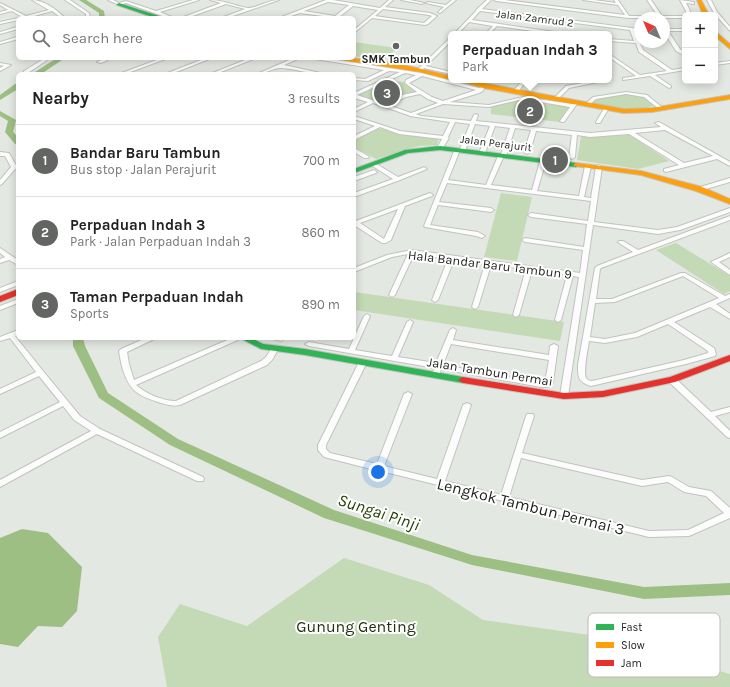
<!DOCTYPE html>
<html lang="en">
<head>
<meta charset="utf-8">
<style>
  body { margin:0; font-family:Karla,sans-serif; background:#f6f6f6; color:#222 }
  .controls { position:absolute; right:12px; top:12px; display:grid; overflow:hidden; border-radius:6px; box-shadow:0 2px 10px #0003 }
  .controls button { width:36px; height:36px; display:grid; place-items:center; padding:0; border:0; border-bottom:1px solid #e0e0e0; background:#fff; color:#222; font:20px sans-serif }
  .compass { position:absolute; left:634px; top:12px; width:36px; height:36px; border-radius:50%; background:#fff; box-shadow:0 2px 10px #0003; rotate:316deg }
  .you { position:absolute; left:378px; top:472px; width:14px; height:14px; margin:-10px; border:3px solid #fff; border-radius:50%; background:#1a73e8; box-shadow:0 0 0 6px #1a73e833 }
  .badge { display:grid; place-items:center; width:26px; height:26px; border-radius:50%; background:#626561; color:#fff; font-size:13px; font-weight:700 }
  .pin { position:absolute; translate:-50% -50%; border:2px solid #fff; box-shadow:0 1px 4px #0006 }
  .popup { position:absolute; left:448px; top:31px; width:164px; height:52px; box-sizing:border-box; display:grid; place-content:center; border-radius:6px; background:#fff; filter:drop-shadow(0 1px 3px #0005); font-size:13px; white-space:nowrap; color:#767676 }
  .popup b { font-size:15px; color:#222 }
  .popup::after { content:''; position:absolute; left:50%; top:100%; margin-left:-8px; border:8px solid transparent; border-top-color:#fff }
  .list { margin:0; padding:0; list-style:none }
  h2 { display:flex; justify-content:space-between; align-items:center; height:52px; margin:0; padding:0 16px; font-size:17px }
  h2 small { font-size:13px; font-weight:400; color:#767676 }
  .list li { display:grid; grid-template-columns:26px 1fr auto; gap:12px; align-items:center; box-sizing:border-box; height:72px; padding:0 16px; border-top:1px solid #e0e0e0 }
  .list b { display:block; font-size:15px; white-space:nowrap }
  .list p { margin:0; font-size:13px; white-space:nowrap; color:#767676 }
  .list em { font-size:13px; font-style:normal; color:#767676 }
  .icon { flex:none; width:22px; height:22px; fill:none; stroke:currentColor; stroke-width:2; stroke-linecap:round; stroke-linejoin:round }
  .map { position:relative; flex:none; width:730px; height:687px; overflow:hidden }
  .search { position:absolute; background:#fff; box-shadow:0 2px 10px #0003; left:16px; top:16px; width:340px; height:44px; display:flex; align-items:center; gap:10px; box-sizing:border-box; padding:0 14px; border-radius:6px; color:#767676; font-size:15px }
  .panel { position:absolute; background:#fff; box-shadow:0 2px 10px #0003; left:16px; top:72px; width:340px; height:268px; border-radius:6px }
  .map>svg:first-child { display:block }
  .green { fill:#c4d9b5 }
  .water { fill:#9ebf84 }
  .lines { fill:none; stroke-linecap:round; stroke-linejoin:round }
  .river { fill:#9ebf84; fill-rule:evenodd }
  .street-casing { stroke:#c1c3bf; stroke-width:2 }
  .fast-casing { stroke:#c1c3bf; stroke-width:2 }
  .slow-casing { stroke:#c1c3bf; stroke-width:2 }
  .jam-casing { stroke:#c1c3bf; stroke-width:2 }
  .street { fill:#fbfcfb; fill-rule:evenodd }
  .fast { fill:#30b455; fill-rule:evenodd }
  .slow { fill:#ff9f0a; fill-rule:evenodd }
  .jam { fill:#e5322d; fill-rule:evenodd }
  .poi-dot { fill:#626561; stroke:#fff; stroke-width:1.5 }
  .labels { text-anchor:middle; stroke-width:4; stroke-linejoin:round; paint-order:stroke }
  .far-street-label { font-size:11px; fill:#1c1f1b; stroke:#fff }
  .far-poi-label { font-size:11px; font-weight:bold; fill:#1c1f1b; stroke:#fff }
  .street-label { font-size:13px; fill:#1c1f1b; stroke:#fff }
  .near-street-label { font-size:16px; fill:#1c1f1b; stroke:#fff }
  .near-park-label { font-size:16px; fill:#1d2f0d; stroke:#fff }
  .near-water-label { font-size:17px; font-style:italic; fill:#233f03; stroke:#fff }
  .key { fill:#fff; stroke:#bbbcbb; stroke-width:1 }
  .key-label { font-size:11px; fill:#1c1f1b }
</style>
</head>
<body>
<div class="map">
<svg width="730" height="687" viewBox="0 0 730 687">
  <rect width="100%" height="100%" fill="#e4e8e2"/>
  <!-- green -->
  <g class="green">
    <polygon points="354,42 397,48 383,61 354,56"/>
    <polygon points="385,81 406,82 419,92 402,95 383,105 355,96"/>
    <path d="M626,93L645,96L656,104C639,115 606,107 587,104L595,98Z"/>
    <polygon points="523,98 574,106 560,122 491,114 491,108 489,106"/>
    <polygon points="377,128 403,134 439,138 437,145 419,146 376,159 354,147 354,141"/>
    <polygon points="630,135 669,161 638,169 577,160 581,137"/>
    <polygon points="501,193 532,197 517,261 484,257"/>
    <polygon points="676,243 730,276 730,291 724,294 656,250"/>
    <polygon points="354,292 564,322 560,341 354,310"/>
    <polygon points="344,558 429,585 483,620 597,636 730,674 730,687 167,687 158,637 180,604 247,626"/>
  </g>
  <!-- water -->
  <polygon class="water" points="22,529 48,533 82,567 77,611 62,627 38,626 18,647 0,644 0,538"/>
  <g class="lines">
    <!-- river -->
    <g class="river">
      <polygon points="79,0 86,0 104,11 105,18 99,18 99,13"/>
      <polygon points="57,58 65,58 41,74 32,74"/>
      <polygon points="15,84 18,84 18,89 0,100 0,95"/>
      <polygon points="0,111 16,120 13,132 18,137 18,144 15,144 5,132 8,121 0,116"/>
      <polygon points="73,338 83,338 85,346 108,393 178,439 334,510 472,555 644,587 730,583 730,595 644,599 472,565 324,518 170,445 99,398 73,346"/>
    </g>
    <defs>
      <g id="street">
        <path d="M32,0C44,0 57,10 65,18H61L52,11L27,18H19L22,17L12,11L0,14V12L8,10L0,5V3L26,16L49,10Z"/>
        <polygon points="65,0 70,0 89,13 90,18 86,18 86,14"/>
        <polygon points="108,0 113,0 119,3 126,1 156,11 193,0 199,0 160,12 174,18 168,18 126,3 119,5"/>
        <path d="M210,0C223,0 235,6 248,8C257,8 268,0 279,0L227,18H221L245,9L226,4L187,18H181L221,3Z"/>
        <path d="M326,0H333L380,8L389,0H393L385,7L430,13L437,16L428,24L425,25L372,18L354,33V30L378,10L353,6L338,18L300,13L285,18H279ZM328,2L349,5L335,16L304,11ZM383,9L429,15L432,16L424,23L375,16Z"/>
        <polygon points="401,0 410,0 424,3 422,4"/>
        <polygon points="452,0 456,0 440,13 438,12 444,7 426,3 428,2 446,5"/>
        <polygon points="487,0 491,0 482,9 640,29 640,31 634,31 643,50 672,70 685,68 685,70 655,75 671,86 671,87 669,88 650,76 623,80 623,78 636,76 609,57 609,54 640,75 667,71 639,52 636,43 609,41 609,39 634,41 630,30 480,11 472,20 562,33 564,34 553,34 497,26 489,34 485,34 493,26 469,22 458,34 454,34 476,11 477,9"/>
        <polygon points="494,0 505,0 625,15 618,5 583,0 594,0 616,3 614,0 618,0 629,16 658,16 647,0 651,0 662,16 685,16 685,18 628,18 496,1"/>
        <polygon points="680,0 694,2 694,4 686,3 692,15 688,15"/>
        <polygon points="707,0 711,0 717,12 730,27 730,31 714,13"/>
        <polygon points="151,14 154,15 148,18 142,18"/>
        <polygon points="18,18 18,20 0,24 0,22"/>
        <polygon points="17,27 18,27 18,29 0,34 0,32"/>
        <polygon points="664,29 685,29 685,31 668,31 680,49 685,53 685,56 676,51 664,32"/>
        <polygon points="17,37 18,37 18,39 0,44 0,42"/>
        <polygon points="450,38 451,38 451,41 426,66 451,72 451,74 424,68 422,71 418,71 418,69"/>
        <polygon points="45,58 50,58 28,73 24,73 24,71"/>
        <polygon points="106,58 112,58 101,63 97,62"/>
        <polygon points="162,58 168,58 125,74 119,74"/>
        <polygon points="206,58 212,58 171,74 165,74"/>
        <polygon points="250,58 256,58 216,74 210,74"/>
        <path d="M294,58H300L284,65L325,74C310,74 296,69 281,68C274,67 266,74 257,74Z"/>
        <path d="M313,58H324L421,73L479,88L482,87L484,88L483,91L479,93L450,102L489,105L523,97L572,104L575,103L577,104L564,122H562L560,121L570,107L523,99L489,107L443,104L416,114L421,116L471,121L474,115L476,114L478,115L476,121L590,133L661,127L655,123L659,122L730,162V166L717,159L666,172L664,171V169L679,165L629,134L590,137L577,135L575,157L572,159L569,157L572,135L536,131L530,152L527,154L524,152L531,130L515,128L506,156L503,158L491,185L532,190L540,161L543,159L546,161L537,191L579,196L585,166L588,164L591,166L584,197L591,198L596,167L599,165L602,167L594,222L658,230L677,227L730,208V212L680,230L658,234L593,225L568,396L564,398H561L560,396L579,277L573,276L561,320L558,322L555,320L567,275L532,270L519,315L516,317L513,315L526,269L491,265L478,307L475,309L472,307L485,264L454,260L438,300L435,302L432,300L448,259L414,254L395,295L392,297L389,295L408,254L392,257L354,272V268L387,255L412,250L580,273L583,250L525,242L522,240L525,238L584,247L587,224L531,217L528,215L531,213L588,221L591,201L447,183L439,202L491,208L494,210L491,212L438,205L430,225L478,232L485,236L482,238L476,236L425,227L424,226L455,149L457,148L460,150L448,180L486,185L498,156L501,154L510,128L495,126L485,153L482,155L479,153L490,126L475,124L465,151L462,153L459,151L470,124L455,122L448,137L449,138L442,149L440,150L437,148L442,139L399,134L380,127L354,140V136L375,126L354,119V116L400,131L443,136L450,122L410,116L408,115L373,103L354,112V109L368,102L354,98V93L400,72L389,71L368,81L354,80V78L365,79L384,70L315,59ZM405,73L416,75L406,80L405,83L417,92L402,95L384,104L357,95ZM422,76L476,90L443,101L432,97L409,83ZM420,94L428,99L438,103L411,113L388,105L406,97ZM665,130L713,156L684,163L635,133Z"/>
        <polygon points="730,61 730,63 715,65 715,63"/>
        <polygon points="0,63 11,65 0,71 0,68 4,66 0,65"/>
        <polygon points="523,80 527,80 517,93 513,93 513,91"/>
        <polygon points="599,80 603,81 569,88 557,100 553,99 566,86"/>
        <polygon points="626,92 647,95 663,108 659,109 644,97 626,94 596,99 589,105 585,104 593,97"/>
        <polygon points="605,107 609,108 600,123 596,123 596,122"/>
        <polygon points="354,148 368,156 369,157 368,158 364,158 354,152"/>
        <polygon points="0,152 9,153 17,167 2,184 0,185 0,180 11,167 5,156 0,156"/>
        <polygon points="373,162 398,177 422,168 424,167 427,169 400,180 354,197 354,193 393,179 371,165 371,163"/>
        <polygon points="374,170 377,172 376,173 354,181 354,177"/>
        <polygon points="730,178 730,182 699,191 696,189 697,188"/>
        <path d="M430,193L433,195L432,196L405,206L391,240L386,243H382L354,225V220L356,221ZM398,209L384,239L360,223Z"/>
        <path d="M730,216V220L601,268L600,269L596,299H612L681,273H685L725,296L730,294V298L716,304L730,314V319L710,307L674,322L714,348L716,354L715,356L686,364L591,386C578,382 578,377 578,365L595,268L597,266L633,252L619,243L618,242L619,241H623L638,250ZM683,276L719,298L635,333L605,339L590,337L595,303L615,302ZM668,324L708,351V353L684,360L592,381C590,381 587,380 586,378C583,372 588,348 589,341L605,343L637,337Z"/>
        <polygon points="0,248 18,260 18,265 9,260 0,263 0,259 5,257 0,253"/>
        <polygon points="730,253 730,257 719,262 730,270 730,275 711,262"/>
        <polygon points="18,281 18,285 0,292 0,288"/>
        <polygon points="18,299 18,303 0,310 0,306"/>
        <path d="M367,314L370,316L355,350L392,356L407,322L410,320L413,322L398,357L436,363L450,330L453,328L456,330L453,340L549,355L550,346L554,344L558,346L553,382L550,387H541L441,369L438,378H435L431,376L435,368L309,346L305,344L309,342L349,349L364,316ZM451,344L549,360L545,382L541,383L443,365Z"/>
        <polygon points="18,330 18,334 15,336 43,371 80,416 100,429 203,477 204,479 203,481 197,481 97,434 0,487 0,480 91,431 74,420 63,406 0,438 0,432 60,402 39,376 0,394 0,389 36,372 10,338 0,341 0,337"/>
        <path d="M146,338H155L154,339L127,352L129,364L134,380L232,338H241L240,339L136,385C146,394 163,401 176,401L261,361L266,357L273,346H277L279,348L272,360L267,365L180,405C172,407 165,404 158,402C137,395 130,391 123,370C121,364 120,357 119,351L121,349Z"/>
        <polygon points="272,338 284,338 284,339 281,341 273,339"/>
        <path d="M360,360H366L367,362L326,445V449L330,453L377,464L404,394L408,392L412,394L384,466L437,479L463,405L467,403L471,405L445,481L501,495L526,416L527,414H533L534,416L522,453L642,480L669,476L672,477L689,487L711,491L730,508V518L689,536L649,537L381,471L379,472L375,470L324,457L318,450V445ZM521,458L642,486L668,482L684,492L706,496L724,513L688,530L649,531L509,497Z"/>
        <polygon points="669,378 675,378 711,412 730,407 730,412 715,416 730,431 730,438 727,437 669,382 668,380"/>
      </g>
      <g id="fast">
        <polygon points="119,3 162,17 163,18 155,18 117,5 117,4"/>
        <polygon points="440,146 576,163 579,165 576,167 440,150 408,153 354,173 354,169 405,150"/>
        <polygon points="240,338 251,338 263,344 305,349 463,377 468,380 463,383 305,355 261,349"/>
      </g>
      <g id="slow">
        <polygon points="697,0 701,0 709,15 703,15"/>
        <polygon points="715,31 730,44 730,49 715,36"/>
        <path d="M339,58C376,58 415,67 451,76V80L420,72L342,60Z"/>
        <polygon points="456,80 466,80 624,109 652,108 730,95 730,99 652,112 624,113 483,88"/>
        <polygon points="576,163 641,171 702,187 730,199 730,204 696,191 641,175 574,166 574,164"/>
      </g>
      <g id="jam">
        <polygon points="18,289 18,295 0,302 0,296"/>
        <polygon points="730,355 730,361 675,382 603,397 564,399 463,383 458,380 463,377 564,393 603,391 670,377"/>
      </g>
    </defs>
    <!-- street casing -->
    <use href="#street" class="street-casing"/>
    <!-- fast casing -->
    <use href="#fast" class="fast-casing"/>
    <!-- slow casing -->
    <use href="#slow" class="slow-casing"/>
    <!-- jam casing -->
    <use href="#jam" class="jam-casing"/>
    <!-- street -->
    <use href="#street" class="street"/>
    <!-- fast -->
    <use href="#fast" class="fast"/>
    <!-- slow -->
    <use href="#slow" class="slow"/>
    <!-- jam -->
    <use href="#jam" class="jam"/>
  </g>
  <!-- markers -->
  <circle class="poi-dot" cx="396" cy="46" r="4"/>
  <g class="labels">
    <!-- far-street labels -->
    <g class="far-street-label">
      <text transform="translate(535 18) rotate(7)" y="4">Jalan Zamrud 2</text>
      <text transform="translate(496 143) rotate(7)" y="4">Jalan Perajurit</text>
    </g>
    <!-- far-poi labels -->
    <g class="far-poi-label">
      <text x="396" y="63">SMK Tambun</text>
    </g>
    <!-- street labels -->
    <g class="street-label">
      <text transform="translate(490 264) rotate(7)" y="5">Hala Bandar Baru Tambun 9</text>
      <text transform="translate(490 371) rotate(9)" y="5">Jalan Tambun Permai</text>
    </g>
    <!-- near-street labels -->
    <g class="near-street-label">
      <text transform="translate(531 506) rotate(14)" y="6">Lengkok Tambun Permai 3</text>
    </g>
    <!-- near-park labels -->
    <g class="near-park-label">
      <text x="356" y="632">Gunung Genting</text>
    </g>
    <!-- near-water labels -->
    <g class="near-water-label">
      <text transform="translate(379 512) rotate(18)" y="6">Sungai Pinji</text>
    </g>
  </g>
  <!-- legend -->
  <rect x="588" y="613" width="132" height="64" rx="6" class="key"/>
  <rect x="596" y="624" width="18" height="6" fill="#30b455"/>
  <rect x="596" y="642" width="18" height="6" fill="#ff9f0a"/>
  <rect x="596" y="660" width="18" height="6" fill="#e5322d"/>
  <g class="key-label">
    <text x="621" y="631">Fast</text>
    <text x="621" y="649">Slow</text>
    <text x="621" y="667">Jam</text>
  </g>
</svg>
<div class="controls">
<button>+</button>
<button>−</button>
</div>
<svg class="compass" viewBox="-18 -18 36 36"><path d="M0-13l5 13h-10z" fill="#e53935"/><path d="M0 13l5-13h-10z" fill="#767676"/></svg>
<div class="you"></div>
<div class="pin badge" style="left:555px;top:160px">1</div>
<div class="pin badge" style="left:530px;top:111px">2</div>
<div class="popup"><b>Perpaduan Indah 3</b>Park</div>
<div class="pin badge" style="left:387px;top:93px">3</div>
<div class="search"><svg class="icon" aria-label="search" viewBox="0 0 24 24"><circle cx="10" cy="10" r="6"/><path d="M15 15l6 6"/></svg>Search here</div>
<section class="panel">
<h2>Nearby<small>3 results</small></h2>
<ul class="list">
<li><span class="badge">1</span><div><b>Bandar Baru Tambun</b><p>Bus stop · Jalan Perajurit</p></div><em>700 m</em></li>
<li><span class="badge">2</span><div><b>Perpaduan Indah 3</b><p>Park · Jalan Perpaduan Indah 3</p></div><em>860 m</em></li>
<li><span class="badge">3</span><div><b>Taman Perpaduan Indah</b><p>Sports</p></div><em>890 m</em></li>
</ul>
</section>
</div>
</body>
</html>
